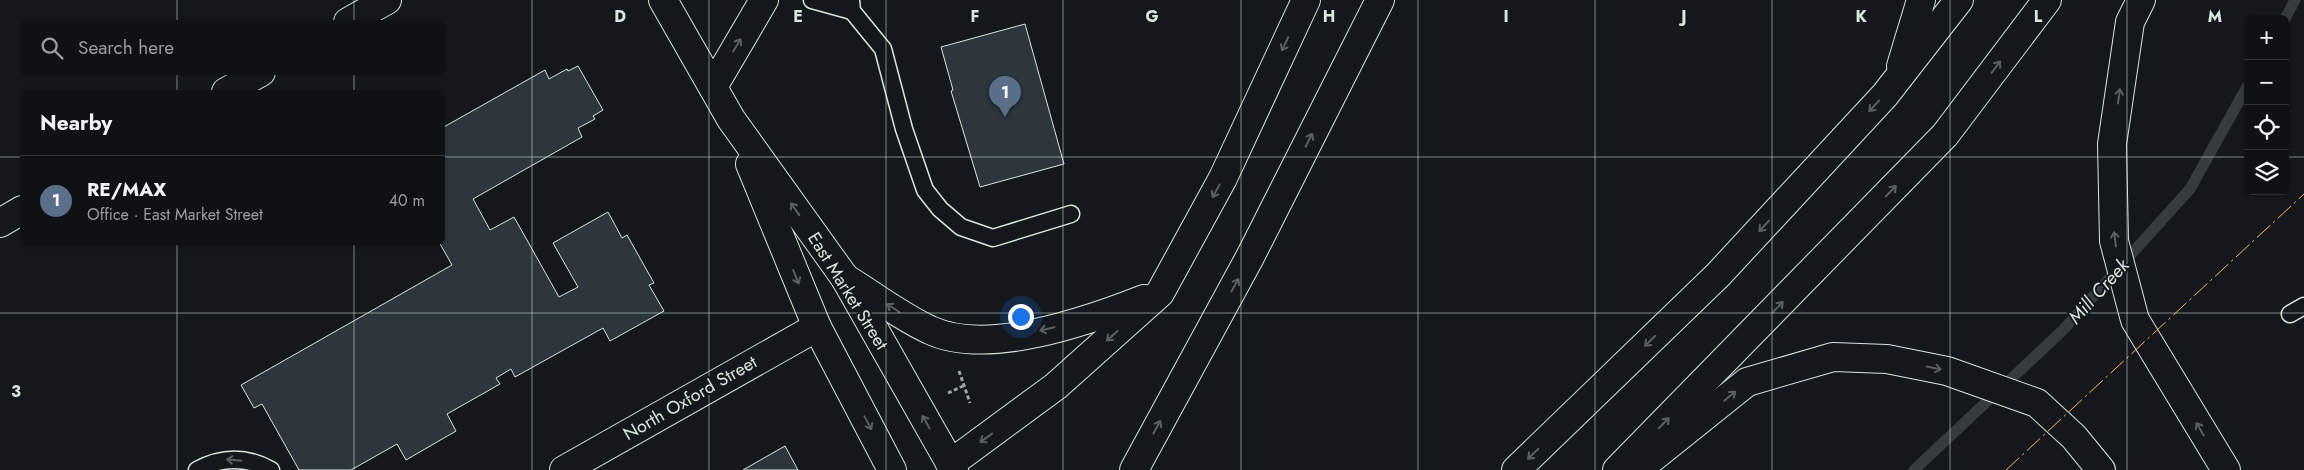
<!DOCTYPE html>
<html lang="en">
<head>
<meta charset="utf-8">
<style>
  body { margin:0; font-family:Jost,sans-serif; background:#1d2022; color:#f1f3f6 }
  .controls { position:absolute; right:15px; top:15px; display:grid; overflow:hidden; border-radius:8px; box-shadow:0 1px 4px #0004 }
  .controls button { width:45px; height:45px; display:grid; place-items:center; padding:0; border:0; border-bottom:1px solid #2f3234; background:#0f1215; color:#f1f3f6; font:25px sans-serif }
  .you { position:absolute; left:1020px; top:316px; width:18px; height:18px; margin:-12px; border:4px solid #fff; border-radius:50%; background:#1a73e8; box-shadow:0 0 0 8px #1a73e833 }
  .badge { display:grid; place-items:center; width:32px; height:32px; border-radius:50%; background:#ffb74d; color:#fff; font-size:16px; font-weight:700 }
  .pin { position:absolute; translate:-50% -41px; filter:drop-shadow(0 1px 2px #0008) }
  .pin::after { content:''; position:absolute; top:26px; width:18px; height:15px; background:inherit; clip-path:polygon(0 0,100% 0,50% 100%) }
  .list { margin:0; padding:0; list-style:none }
  h2 { display:flex; justify-content:space-between; align-items:center; height:65px; margin:0; padding:0 20px; font-size:21px }
  h2 small { font-size:16px; font-weight:400; color:#9b9ea0 }
  .list li { display:grid; grid-template-columns:32px 1fr auto; gap:15px; align-items:center; box-sizing:border-box; height:90px; padding:0 20px; border-top:1px solid #2f3234 }
  .list b { display:block; font-size:19px; white-space:nowrap }
  .list p { margin:0; font-size:16px; white-space:nowrap; color:#9b9ea0 }
  .list em { font-size:16px; font-style:normal; color:#9b9ea0 }
  .icon { flex:none; width:28px; height:28px; fill:none; stroke:currentColor; stroke-width:2; stroke-linecap:round; stroke-linejoin:round }
  .map { position:relative; flex:none; width:2304px; height:470px; overflow:hidden }
  .search { position:absolute; background:#0f1215; box-shadow:0 1px 4px #0004; left:20px; top:20px; width:425px; height:55px; display:flex; align-items:center; gap:12px; box-sizing:border-box; padding:0 18px; border-radius:8px; color:#9b9ea0; font-size:19px }
  .panel { position:absolute; background:#0f1215; box-shadow:0 1px 4px #0004; left:20px; top:90px; width:425px; height:155px; border-radius:8px }
  .map>svg:first-child { display:block }
  .lines { fill:none; stroke-linecap:round; stroke-linejoin:round }
  .stream { stroke:#363b3e; stroke-width:11 }
  .building { fill:#2c363c; stroke:#d8e6dc }
  .service-casing { stroke:#d8e6dc; stroke-width:19 }
  .minor-casing { stroke:#d8e6dc; stroke-width:30 }
  .tertiary-casing { stroke:#d8e6dc; stroke-width:30 }
  .primary-casing { stroke:#d8e6dc; stroke-width:30 }
  .motorway-casing { stroke:#d8e6dc; stroke-width:30 }
  .path { stroke:#9da8a2; stroke-width:3; stroke-dasharray:4 2.5; stroke-linecap:butt }
  .service { stroke:#14181c; stroke-width:16 }
  .minor { stroke:#14181c; stroke-width:28 }
  .tertiary { stroke:#14181c; stroke-width:28 }
  .primary { stroke:#14181c; stroke-width:28 }
  .motorway { stroke:#14181c; stroke-width:28 }
  .power { stroke:#ffb74d; stroke-width:1; stroke-dasharray:18 4 2.5 4; stroke-linecap:butt }
  .oneway { stroke:#59605f }
  .grid { fill:none; stroke:#d8e6dc; stroke-width:1; stroke-opacity:0.55 }
  .labels { text-anchor:middle; stroke-width:4; stroke-linejoin:round; paint-order:stroke }
  .street-label { font-size:18px; fill:#d8e6dc; stroke:#14181c }
  .water-label { font-size:19px; font-style:italic; fill:#d8e6dc; stroke:#14181c }
  .grid-label { font-size:16px; text-anchor:middle; font-weight:bold; fill:#d8e6dc; stroke:#14181c; stroke-width:4; stroke-linejoin:round; paint-order:stroke }
</style>
</head>
<body>
<div class="map">
<svg width="2304" height="470" viewBox="0 0 2304 470">
  <rect width="100%" height="100%" fill="#14181c"/>
  <g class="lines">
    <!-- stream -->
    <g class="stream">
      <polyline points="2285,19 2295,0"/>
      <polyline points="1914,470 2063,330 2190,189 2248,85"/>
    </g>
  </g>
  <!-- building -->
  <g class="building">
    <polygon points="1025,24 1064,164 980,187 951,91 953,90 941,47"/>
    <polygon points="578,66 603,110 593,116 595,119 578,128 582,137 473,199 490,230 514,217 559,297 578,287 553,243 608,212 622,238 627,235 654,283 649,285 664,311 610,341 603,328 515,377 511,369 496,378 500,384 447,414 456,431 406,460 397,444 351,470 299,470 262,404 254,408 241,385 452,265 439,242 442,242 442,128 545,70 549,79 567,69 568,71"/>
    <polygon points="785,446 798,470 743,470"/>
  </g>
  <g class="lines">
    <defs>
      <g id="service">
        <polyline points="812,0 852,11"/>
        <polyline points="851,0 852,11 883,49 904,129 925,190 940,209 961,227 993,238 1071,214"/>
        <polyline points="2290,314 2304,306"/>
        <path d="M197,470C221,457 246,456 271,470"/>
      </g>
      <g id="minor">
        <polyline points="348,22 387,0"/>
        <polyline points="226,92 261,72"/>
        <polyline points="0,223 22,210"/>
        <polyline points="564,470 817,327"/>
      </g>
      <polyline id="tertiary" points="713,87 764,0"/>
      <g id="primary">
        <polyline points="663,0 731,119 845,278 954,470"/>
        <polyline points="750,164 817,327 892,470"/>
      </g>
      <g id="motorway">
        <polyline points="2141,0 2130,22 2112,144 2114,241 2135,320 2226,470"/>
        <polyline points="1901,66 1921,0"/>
        <path d="M845,278C871,294 903,318 930,330C987,357 1088,321 1144,299"/>
        <polyline points="1646,463 1747,382 1833,357 1887,359 1947,371 2037,403 2074,437 2101,470"/>
        <polyline points="950,464 1056,386 1160,293 1223,178 1306,0"/>
        <polyline points="1134,470 1250,257 1380,0"/>
        <polyline points="1516,470 1718,275 1885,95 1959,0"/>
        <polyline points="1617,470 1945,135 2047,0"/>
      </g>
    </defs>
    <!-- service casing -->
    <use href="#service" class="service-casing"/>
    <!-- minor casing -->
    <use href="#minor" class="minor-casing"/>
    <!-- tertiary casing -->
    <use href="#tertiary" class="tertiary-casing"/>
    <!-- primary casing -->
    <use href="#primary" class="primary-casing"/>
    <!-- motorway casing -->
    <use href="#motorway" class="motorway-casing"/>
    <!-- path -->
    <g class="path">
      <polyline points="959,371 970,403"/>
      <polyline points="948,393 963,386"/>
    </g>
    <!-- service -->
    <use href="#service" class="service"/>
    <!-- minor -->
    <use href="#minor" class="minor"/>
    <!-- tertiary -->
    <use href="#tertiary" class="tertiary"/>
    <!-- primary -->
    <use href="#primary" class="primary"/>
    <!-- motorway -->
    <use href="#motorway" class="motorway"/>
    <!-- power -->
    <polyline class="power" points="2006,470 2304,194"/>
  </g>
  <!-- one-way arrows -->
  <defs><path id="oneway-shaft" d="M-6 0H5M1.5-3L5.5 0L1.5 3" fill="none" stroke-width="1.6" stroke-linecap="round" stroke-linejoin="round" transform="scale(1.25)"/></defs>
  <g class="oneway">
    <use href="#oneway-shaft" transform="translate(1285 44) rotate(115)"/>
    <use href="#oneway-shaft" transform="translate(737 45) rotate(-59)"/>
    <use href="#oneway-shaft" transform="translate(1996 67) rotate(-53)"/>
    <use href="#oneway-shaft" transform="translate(2119 96) rotate(-82)"/>
    <use href="#oneway-shaft" transform="translate(1874 106) rotate(133)"/>
    <use href="#oneway-shaft" transform="translate(1309 140) rotate(-63)"/>
    <use href="#oneway-shaft" transform="translate(1216 191) rotate(119)"/>
    <use href="#oneway-shaft" transform="translate(1891 191) rotate(-46)"/>
    <use href="#oneway-shaft" transform="translate(795 209) rotate(-125)"/>
    <use href="#oneway-shaft" transform="translate(1764 226) rotate(133)"/>
    <use href="#oneway-shaft" transform="translate(2115 239) rotate(-97)"/>
    <use href="#oneway-shaft" transform="translate(796 277) rotate(68)"/>
    <use href="#oneway-shaft" transform="translate(1235 285) rotate(-61)"/>
    <use href="#oneway-shaft" transform="translate(1778 307) rotate(-46)"/>
    <use href="#oneway-shaft" transform="translate(893 308) rotate(-148)"/>
    <use href="#oneway-shaft" transform="translate(1047 329) rotate(167)"/>
    <use href="#oneway-shaft" transform="translate(1112 336) rotate(138)"/>
    <use href="#oneway-shaft" transform="translate(1650 341) rotate(136)"/>
    <use href="#oneway-shaft" transform="translate(1934 368) rotate(11)"/>
    <use href="#oneway-shaft" transform="translate(1730 396) rotate(-39)"/>
    <use href="#oneway-shaft" transform="translate(926 422) rotate(-119)"/>
    <use href="#oneway-shaft" transform="translate(868 423) rotate(62)"/>
    <use href="#oneway-shaft" transform="translate(1664 423) rotate(-45)"/>
    <use href="#oneway-shaft" transform="translate(1157 427) rotate(-61)"/>
    <use href="#oneway-shaft" transform="translate(2200 429) rotate(-120)"/>
    <use href="#oneway-shaft" transform="translate(986 438) rotate(144)"/>
    <use href="#oneway-shaft" transform="translate(1533 454) rotate(136)"/>
    <use href="#oneway-shaft" transform="translate(234 460) rotate(-175)"/>
  </g>
  <!-- grid -->
  <path class="grid" d="M177,0V22M354,0V22M532,0V470M709,0V470M886,0V470M1063,0V470M1241,0V470M1418,0V470M1595,0V470M1772,0V470M1950,0V470M2127,0V470M177,72V92M354,72V92M0,157H22M442,157H2248M2285,157H2304M177,242V470M354,242V470M0,313H2304"/>
  <g class="labels">
    <!-- street labels -->
    <g class="street-label">
      <text transform="translate(848 291) rotate(58)" y="6">East Market Street</text>
      <text transform="translate(690 398) rotate(-30)" y="6">North Oxford Street</text>
    </g>
    <!-- water labels -->
    <g class="water-label">
      <text transform="translate(2098 291) rotate(-48)" y="7">Mill Creek</text>
    </g>
  </g>
  <g class="grid-label">
    <text x="620" y="22">D</text>
    <text x="798" y="22">E</text>
    <text x="975" y="22">F</text>
    <text x="1152" y="22">G</text>
    <text x="1329" y="22">H</text>
    <text x="1506" y="22">I</text>
    <text x="1684" y="22">J</text>
    <text x="1861" y="22">K</text>
    <text x="2038" y="22">L</text>
    <text x="2215" y="22">M</text>
    <text x="16" y="397">3</text>
  </g>
</svg>
<div class="controls">
<button>+</button>
<button>−</button>
<button><svg class="icon" aria-label="locate" viewBox="0 0 24 24"><circle cx="12" cy="12" r="6"/><path d="M12 2v4M12 18v4M2 12h4M18 12h4"/></svg></button>
<button><svg class="icon" aria-label="layers" viewBox="0 0 24 24"><path d="M12 4l9 5-9 5-9-5zM3 14l9 5 9-5"/></svg></button>
</div>
<div class="you"></div>
<div class="pin badge" style="left:1005px;top:117px;background:#5c6f8a">1</div>
<div class="search"><svg class="icon" aria-label="search" viewBox="0 0 24 24"><circle cx="10" cy="10" r="6"/><path d="M15 15l6 6"/></svg>Search here</div>
<section class="panel">
<h2>Nearby<small></small></h2>
<ul class="list">
<li><span class="badge" style="background:#5c6f8a">1</span><div><b>RE/MAX</b><p>Office · East Market Street</p></div><em>40 m</em></li>
</ul>
</section>
</div>
</body>
</html>
